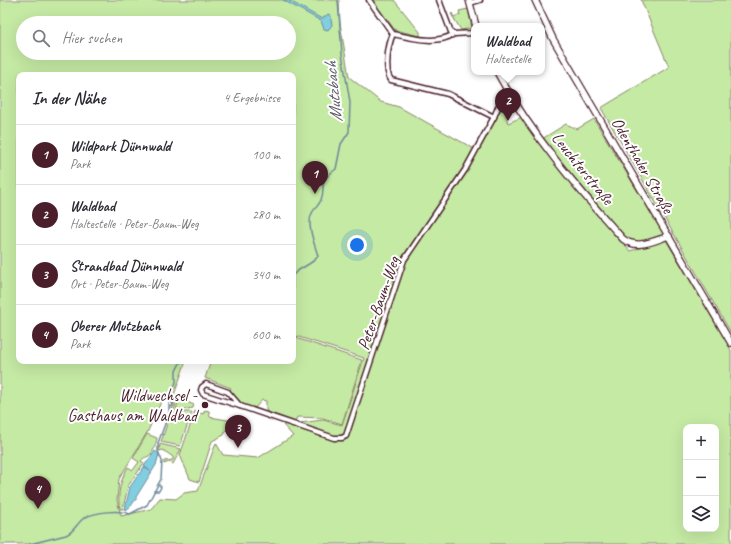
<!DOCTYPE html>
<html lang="de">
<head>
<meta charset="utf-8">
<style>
  body { margin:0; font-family:Caveat,sans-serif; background:#f7f7f7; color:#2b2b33 }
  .controls { position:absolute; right:12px; bottom:12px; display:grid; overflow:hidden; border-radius:8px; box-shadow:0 4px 16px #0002 }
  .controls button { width:36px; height:36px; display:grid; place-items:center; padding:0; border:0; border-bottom:1px solid #e1e1e2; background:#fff; color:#2b2b33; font:20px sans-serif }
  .you { position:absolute; left:357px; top:245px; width:14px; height:14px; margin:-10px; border:3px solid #fff; border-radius:50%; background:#1a73e8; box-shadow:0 0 0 6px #1a73e833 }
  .badge { display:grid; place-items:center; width:26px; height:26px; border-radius:50%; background:#4a1f2b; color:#fff; font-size:13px; font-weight:700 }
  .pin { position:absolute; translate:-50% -33px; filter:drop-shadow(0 1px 2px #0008) }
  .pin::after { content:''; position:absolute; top:21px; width:14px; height:12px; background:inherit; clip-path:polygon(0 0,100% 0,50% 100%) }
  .popup { position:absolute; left:471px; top:23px; width:74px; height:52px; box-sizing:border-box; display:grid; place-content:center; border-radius:8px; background:#fff; filter:drop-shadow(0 1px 3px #0005); font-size:13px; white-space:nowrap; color:#7c7c81 }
  .popup b { font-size:15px; color:#2b2b33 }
  .popup::after { content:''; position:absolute; left:50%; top:100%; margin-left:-8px; border:8px solid transparent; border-top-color:#fff }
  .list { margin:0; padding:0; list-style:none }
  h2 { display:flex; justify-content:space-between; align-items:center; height:52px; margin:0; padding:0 16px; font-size:17px }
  h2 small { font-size:13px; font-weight:400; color:#7c7c81 }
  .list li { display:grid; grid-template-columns:26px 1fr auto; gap:12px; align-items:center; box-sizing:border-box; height:60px; padding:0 16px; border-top:1px solid #e1e1e2 }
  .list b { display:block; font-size:15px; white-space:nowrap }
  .list p { margin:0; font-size:13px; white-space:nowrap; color:#7c7c81 }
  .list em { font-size:13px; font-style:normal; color:#7c7c81 }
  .icon { flex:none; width:22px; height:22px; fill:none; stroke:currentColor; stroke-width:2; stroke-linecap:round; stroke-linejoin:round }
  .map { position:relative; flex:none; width:731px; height:544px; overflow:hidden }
  .search { position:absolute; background:#fff; box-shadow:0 4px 16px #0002; left:16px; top:16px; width:280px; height:44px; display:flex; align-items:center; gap:10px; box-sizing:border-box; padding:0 14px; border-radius:22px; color:#7c7c81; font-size:15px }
  .panel { position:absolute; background:#fff; box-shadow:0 4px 16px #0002; left:16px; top:72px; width:280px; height:292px; border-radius:8px }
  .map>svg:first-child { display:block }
  .green { fill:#c5eaa4; stroke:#888468; fill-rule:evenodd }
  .water { fill:#82cee1; stroke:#6c8898 }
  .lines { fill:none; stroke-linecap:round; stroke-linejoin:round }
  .stream { stroke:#6c8898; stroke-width:1.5 }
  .street-casing { stroke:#4a1f2b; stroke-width:7 }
  .secondary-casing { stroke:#4a1f2b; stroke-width:8 }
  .street { stroke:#fff; stroke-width:4 }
  .secondary { stroke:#fff; stroke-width:5.5 }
  .poi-dot { fill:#4a1f2b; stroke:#fff; stroke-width:1.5 }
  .labels { text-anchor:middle; stroke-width:4; stroke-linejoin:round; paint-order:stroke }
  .street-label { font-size:17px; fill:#4a1f2b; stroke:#fff }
  .poi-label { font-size:17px; fill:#4a1f2b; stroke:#fff; text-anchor:end }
  .water-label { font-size:18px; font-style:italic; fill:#5e5c6b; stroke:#fff }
</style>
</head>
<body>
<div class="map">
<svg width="731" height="544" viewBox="0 0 731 544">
  <rect width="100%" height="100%" fill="#fff"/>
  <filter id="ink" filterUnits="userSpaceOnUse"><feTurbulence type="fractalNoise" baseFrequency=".025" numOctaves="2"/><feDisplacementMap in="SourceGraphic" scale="8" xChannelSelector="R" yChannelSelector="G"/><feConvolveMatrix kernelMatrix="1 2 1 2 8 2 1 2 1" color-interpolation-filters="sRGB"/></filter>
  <g filter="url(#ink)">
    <!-- green -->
    <g class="green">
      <path d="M0,0H339L340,23L349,77L381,102L399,107L478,151L503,105L508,123L522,117L539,141L630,251L666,240L731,350V544H0ZM23,23H289V53H23ZM19,75H293V335L364,358L342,425L323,420L283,425L293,436L258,458L223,455L216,443L198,491L184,493L176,499L160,498L151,509L121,516L117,500L119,479L148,431L165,393L173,395L172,399L174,405L171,411H174L178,396L174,395L186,361H19ZM686,427H716V529H686Z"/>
      <polygon points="372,0 394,0 420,32 420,36 395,30"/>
      <polygon points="641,0 731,0 731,333 601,108 669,67"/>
      <polygon points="468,9 472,28 461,30 451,14 452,13 454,17 460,15 459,11"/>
      <polygon points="594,119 664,235 640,243 627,239 542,139 566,124 577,129"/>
      <path d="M293,337L362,360L342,424L323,418L297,417L295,422L268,412L266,410V401L262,400L255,408C243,405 236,401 230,391L231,388L205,378L211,361H293Z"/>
      <polygon points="179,397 188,399 187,402 194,405 193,408 176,411"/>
      <polygon points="205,410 209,411 210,417 239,422 240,425 236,427 234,433 226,430 224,435 212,441 199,482 190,479 180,455 195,411 203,414"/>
      <polygon points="171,412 192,412 180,446 161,442"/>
      <path d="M147,434L157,438C156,444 154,452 149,456C145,458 144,457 141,461L144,463L128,486L123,509H120C117,494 120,481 128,467L133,470L139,462L133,458Z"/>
      <polygon points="160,444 181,449 173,464 169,462 164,464 164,461 173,460 173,457 163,450 159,451"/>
    </g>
    <!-- water -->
    <g class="water">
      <polygon points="283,0 288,0 322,19 328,14 330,15 332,25 328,30 324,29 321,21"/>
      <polygon points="155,451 159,454 156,465 136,497 136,500 135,500 131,506 126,510 125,509 130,487 144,467 150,471 144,466"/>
    </g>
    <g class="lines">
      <!-- stream -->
      <g class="stream">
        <path d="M293,275C300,267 312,265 318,256C315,245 306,225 312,213C314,209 319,205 321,200C327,183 316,184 336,169L341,144L349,132L350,102L342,54L338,0"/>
        <polyline points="170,408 173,405 170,398"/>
        <polyline points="154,491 159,491 161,487 159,485"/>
        <path d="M30,544L66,535C74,532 77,523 84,518C95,512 119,509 130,514L147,505L161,479L162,461L158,451V443L169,413V401L176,382V371L181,361"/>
      </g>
      <defs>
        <g id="street">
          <path d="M369,0L393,34C412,38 437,45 454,34"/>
          <polyline points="439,0 451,32 454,34 474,33"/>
          <polyline points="470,3 480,0"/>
          <path d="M393,34C388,45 384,71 391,80L448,94L494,117"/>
          <polygon points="206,384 228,392 240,406 203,394 201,390 202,387"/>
          <polyline points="240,406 334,438 342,438 346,436 404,260 465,170 494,117 506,88"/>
        </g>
        <g id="secondary">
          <polyline points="469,0 476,26"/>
          <polyline points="535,0 553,39 731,343"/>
          <path d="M497,72C530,133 577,188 623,239C637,250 653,241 669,236"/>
        </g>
      </defs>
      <!-- street casing -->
      <use href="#street" class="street-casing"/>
      <!-- secondary casing -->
      <use href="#secondary" class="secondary-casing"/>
      <!-- street -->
      <use href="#street" class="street"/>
      <!-- secondary -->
      <use href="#secondary" class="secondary"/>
    </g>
  </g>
  <!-- markers -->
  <circle class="poi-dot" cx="205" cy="405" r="4"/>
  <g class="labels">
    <!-- street labels -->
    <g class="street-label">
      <text transform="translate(643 165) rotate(60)" y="6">Odenthaler Straße</text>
      <text transform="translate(583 168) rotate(51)" y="6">Leuchterstraße</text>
      <text transform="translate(378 303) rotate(-71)" y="6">Peter-Baum-Weg</text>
    </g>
    <!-- poi labels -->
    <g class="poi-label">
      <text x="197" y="401">Wildwechsel -<tspan x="197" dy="20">Gasthaus am Waldbad</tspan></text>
    </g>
    <!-- water labels -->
    <g class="water-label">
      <text transform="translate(333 92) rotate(-96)" y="6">Mutzbach</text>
    </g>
  </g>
</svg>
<div class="controls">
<button>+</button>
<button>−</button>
<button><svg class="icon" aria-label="layers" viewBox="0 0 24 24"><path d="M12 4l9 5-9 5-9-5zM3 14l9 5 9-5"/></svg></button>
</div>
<div class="you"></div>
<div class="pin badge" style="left:315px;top:194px">1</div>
<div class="pin badge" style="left:508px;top:121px">2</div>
<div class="popup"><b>Waldbad</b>Haltestelle</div>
<div class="pin badge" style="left:238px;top:448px">3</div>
<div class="pin badge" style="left:38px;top:509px">4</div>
<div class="search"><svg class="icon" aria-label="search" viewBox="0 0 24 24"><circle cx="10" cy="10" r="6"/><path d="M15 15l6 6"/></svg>Hier suchen</div>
<section class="panel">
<h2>In der Nähe<small>4 Ergebnisse</small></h2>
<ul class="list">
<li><span class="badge">1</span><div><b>Wildpark Dünnwald</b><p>Park</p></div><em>100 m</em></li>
<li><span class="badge">2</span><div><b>Waldbad</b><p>Haltestelle · Peter-Baum-Weg</p></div><em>280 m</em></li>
<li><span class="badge">3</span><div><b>Strandbad Dünnwald</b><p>Ort · Peter-Baum-Weg</p></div><em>340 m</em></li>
<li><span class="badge">4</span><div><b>Oberer Mutzbach</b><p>Park</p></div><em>600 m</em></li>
</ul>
</section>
</div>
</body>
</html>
